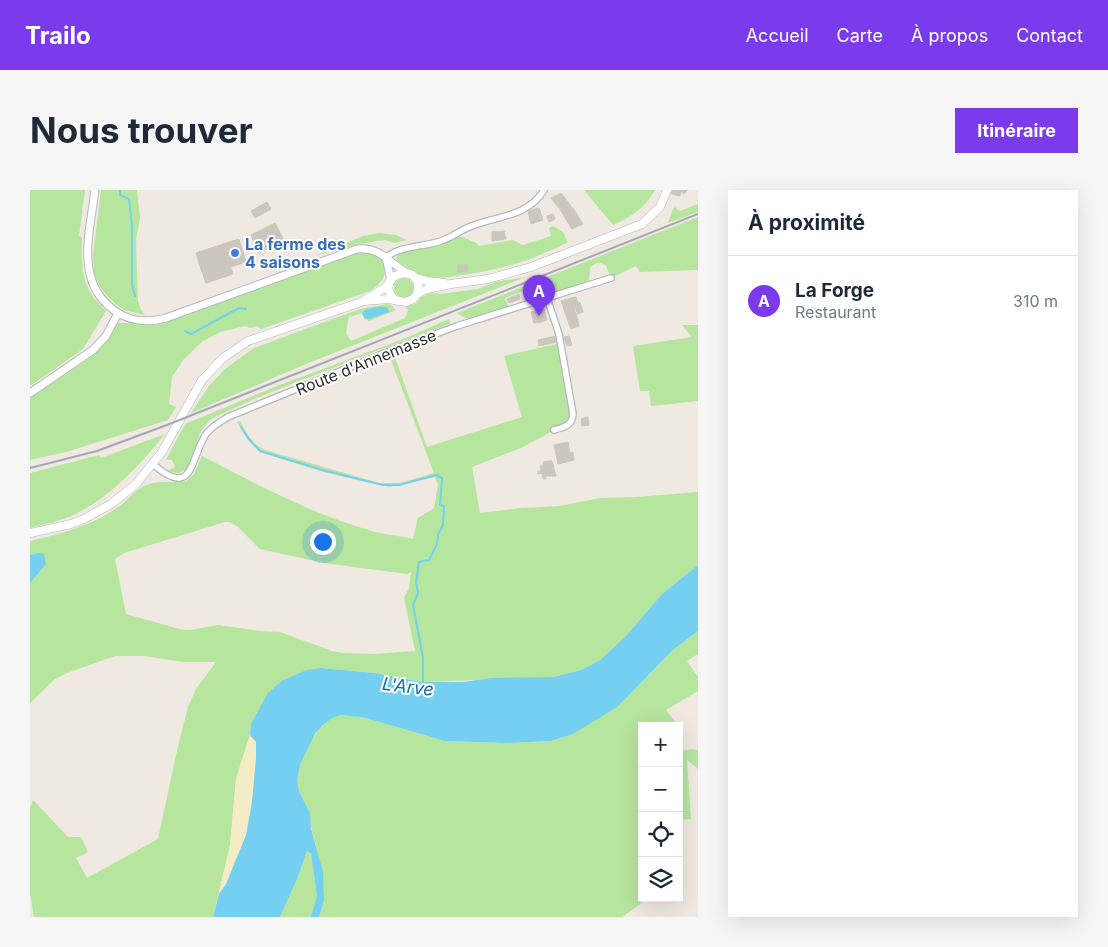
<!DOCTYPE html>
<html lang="fr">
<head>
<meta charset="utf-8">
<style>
  body { margin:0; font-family:Inter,sans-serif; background:#f6f6f7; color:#1f2937 }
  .controls { position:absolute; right:15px; bottom:15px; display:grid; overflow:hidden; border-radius:0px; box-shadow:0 5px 20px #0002 }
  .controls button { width:45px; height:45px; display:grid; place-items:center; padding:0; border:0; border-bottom:1px solid #e0e1e3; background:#fff; color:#1f2937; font:25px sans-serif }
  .you { position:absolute; left:292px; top:351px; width:18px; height:18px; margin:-12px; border:4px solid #fff; border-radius:50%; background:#1a73e8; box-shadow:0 0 0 8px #1a73e833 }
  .badge { display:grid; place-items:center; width:32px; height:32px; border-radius:50%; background:#7c3aed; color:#fff; font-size:16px; font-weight:700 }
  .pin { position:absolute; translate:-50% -41px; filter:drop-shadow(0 1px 2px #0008) }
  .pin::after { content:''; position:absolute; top:26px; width:18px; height:15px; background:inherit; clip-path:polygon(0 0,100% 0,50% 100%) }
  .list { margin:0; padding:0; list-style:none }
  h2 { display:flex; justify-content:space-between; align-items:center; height:65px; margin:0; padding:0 20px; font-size:21px }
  h2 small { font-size:16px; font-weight:400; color:#747a83 }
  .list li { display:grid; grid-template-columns:32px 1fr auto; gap:15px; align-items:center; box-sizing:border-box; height:90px; padding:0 20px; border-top:1px solid #e0e1e3 }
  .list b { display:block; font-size:19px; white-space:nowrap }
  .list p { margin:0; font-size:16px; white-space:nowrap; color:#747a83 }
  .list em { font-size:16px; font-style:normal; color:#747a83 }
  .icon { flex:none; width:28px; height:28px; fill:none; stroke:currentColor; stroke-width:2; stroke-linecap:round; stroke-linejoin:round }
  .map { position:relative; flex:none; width:668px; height:727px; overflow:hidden; border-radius:0px }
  header { display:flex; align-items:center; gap:30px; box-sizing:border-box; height:70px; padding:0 25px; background:#7c3aed; color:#fff }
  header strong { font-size:24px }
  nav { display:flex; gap:28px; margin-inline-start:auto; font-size:18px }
  .intro { display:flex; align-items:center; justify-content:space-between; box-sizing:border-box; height:120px; padding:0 30px }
  h1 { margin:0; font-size:35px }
  .button { padding:12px 22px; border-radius:0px; background:#7c3aed; color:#fff; font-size:18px; font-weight:700 }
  main { display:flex; gap:30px; padding:0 30px }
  aside { flex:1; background:#fff; border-radius:0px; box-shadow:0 5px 20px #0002 }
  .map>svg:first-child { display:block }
  .green { fill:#b6e59e; fill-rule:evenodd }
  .sand { fill:#f3ecc5 }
  .water { fill:#75cff0 }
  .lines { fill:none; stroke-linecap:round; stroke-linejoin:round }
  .stream { stroke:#75cff0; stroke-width:2 }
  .building { fill:#cbc7bf; stroke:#cbc5ba }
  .minor-casing { stroke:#b4b7c1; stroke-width:8 }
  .tertiary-casing { stroke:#b4b7c1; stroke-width:9 }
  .secondary-casing { stroke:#b4b7c1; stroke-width:9 }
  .minor { stroke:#fff; stroke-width:5.5 }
  .tertiary { stroke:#fff; stroke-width:7 }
  .secondary { stroke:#fff; stroke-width:8 }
  .rail { stroke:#a3a6b8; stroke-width:2 }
  .shop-dot { fill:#3f7fe0; stroke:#fff; stroke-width:2 }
  .labels { text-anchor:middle; stroke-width:4; stroke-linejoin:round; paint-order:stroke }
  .shop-label { font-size:16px; font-weight:bold; fill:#366cbe; stroke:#fff; text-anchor:start }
  .street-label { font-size:16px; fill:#2e2e2e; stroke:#fff }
  .water-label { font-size:18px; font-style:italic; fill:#0d6fa3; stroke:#fff }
</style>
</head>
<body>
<header>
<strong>Trailo</strong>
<nav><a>Accueil</a><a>Carte</a><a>À propos</a><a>Contact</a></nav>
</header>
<div class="intro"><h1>Nous trouver</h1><a class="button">Itinéraire</a></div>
<main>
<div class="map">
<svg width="668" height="727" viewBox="0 0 668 727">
  <rect width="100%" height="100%" fill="#efe9e1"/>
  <!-- green -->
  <g class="green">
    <path d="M0,0H55L49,46L52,47C51,79 51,98 76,121L53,159L0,196Z"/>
    <polygon points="71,0 107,0 110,28 106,50 108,111 111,120 115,125 94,120 88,116 75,104 69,95 64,83 63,65"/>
    <path d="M554,0H625C615,18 601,27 583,35Z"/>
    <polygon points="668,14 668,22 638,33 642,21 645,17 650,21"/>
    <path d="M668,27V80L610,82L606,76L581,88L576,76C570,71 565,73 560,78L559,91L548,94L550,98L522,106L517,92L475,108L479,119C461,125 444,136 427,123Z"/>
    <path d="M523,36L533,42L538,52C503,70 471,80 433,85C420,87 408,89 395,87C389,85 370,73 366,69L369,62L412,54L428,47H433L446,53L449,56L483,50L493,55L521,46L519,38Z"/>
    <polygon points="349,43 366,45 377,50 365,53 355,50 328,54 285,66 333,46"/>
    <path d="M337,61C361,68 360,89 340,101L231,139L227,136L220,138L215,136L190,142L173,151L153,170L142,187L139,214L146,217L138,230L36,262L0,270V208L60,168L79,149L87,133L131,134L328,62Z"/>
    <polygon points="496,87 281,172 161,223 179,196 195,179 224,158 330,119 357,114 361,115 366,120 339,131 334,128 332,123 319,127 316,143 321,151 375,128 378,122 377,117 387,113 391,107 403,103 411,104 448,99 465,92"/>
    <circle cx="374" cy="98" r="10"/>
    <path d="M419,129L420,134L346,161L224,209L183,228C177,232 172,239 169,246C162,263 163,290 138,281L145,277L142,270H136L155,234L247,196L376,148Z"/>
    <polygon points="652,135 668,135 668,211 621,216 619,201 610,201 603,156 662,147"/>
    <path d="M530,153L542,231L491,258L442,277L450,323L492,318L530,316L570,308L607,307L668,302V375L632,404L596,446L570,470L551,480L523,487L392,492L345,483L291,478L253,490L221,534L220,545L206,589L200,655L183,727H4L0,704V617L3,610L38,647H51L58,662L46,668L57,688L128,649L148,556L158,517L166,499L186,472H154L114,466H85L37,483L25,489L0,513V351C30,344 61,336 87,318C96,312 104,301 114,296C128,289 142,294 156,291L164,284L172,266C228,295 283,325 345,342C357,345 371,346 383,349L388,328L404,318L408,295L405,287L359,297L290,281L233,263C220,256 214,244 207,232L210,231C216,243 222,254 235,260L349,293H370L404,283L361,170L365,168L397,257L492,227L474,166ZM195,332H200L208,337L230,359L294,373L377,384L381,382L379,398L374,408L385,461L343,464L314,463L302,461L250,442L229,441L188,435L161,440H153L96,424L85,369L94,363Z"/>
    <path d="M135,244C109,276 79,309 41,326C30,331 12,335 0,338V283L69,265L71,268Z"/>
    <path d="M668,441V464L657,471L668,487V501L636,520L645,532V536H612V708H619L592,727H289C299,697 289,670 282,641C280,635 281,628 279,622C276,611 266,601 267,590C268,572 286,537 302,528C311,523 322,526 332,527L415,551L477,553L521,551L543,544L620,484L643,460Z"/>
    <polygon points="662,559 668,560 668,579 657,570 661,629 652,630 649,659 649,561"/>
    <polygon points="277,661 281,662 287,706 283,725 281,727 250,727 267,689"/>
  </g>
  <!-- sand -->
  <path class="sand" d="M220,545C222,547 224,549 225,551C231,563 220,629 216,644C211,664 201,687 189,704L200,655L206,589Z"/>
  <!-- water -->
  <g class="water">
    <polygon points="348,117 357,117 359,122 339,129 334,128 332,123 335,120"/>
    <polygon points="10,363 14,364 16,374 0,393 0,365"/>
    <polygon points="668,375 668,441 643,460 587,517 543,544 521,551 477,553 415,551 332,527 319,526 311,525 302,528 293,535 285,544 278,558 270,575 267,590 269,601 280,623 281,639 293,682 294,710 289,727 281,727 287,706 281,663 277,661 267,689 250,727 183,727 189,704 196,694 216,645 222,612 226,568 226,552 220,545 221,534 238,503 253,490 277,480 291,478 345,483 392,492 433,492 461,488 523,487 551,480 570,470 596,446 632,404"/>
  </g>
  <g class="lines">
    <!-- stream -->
    <g class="stream">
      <polyline points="90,0 90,5 99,9 102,36 102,95 105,106"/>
      <polyline points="155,141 161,144 209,118 216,119"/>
      <polyline points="211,237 218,248 230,261 296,281 353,295 369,295 406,285 412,288 410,315 414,316 413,335 408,345 407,354 399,370 389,372 386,392 388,403 383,415 393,468 393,494"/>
    </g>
  </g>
  <!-- building -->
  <g class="building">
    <polygon points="643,0 658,0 654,4 651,1 650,6 641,4"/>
    <polygon points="531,3 538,12 529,18 521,8"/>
    <polygon points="237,12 241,19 225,28 221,21"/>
    <polygon points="538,12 542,18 533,24 529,18"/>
    <polygon points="509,18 513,30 501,34 498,21"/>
    <polygon points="542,18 543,18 553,34 546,37 543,33 545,32 540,25 535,28 533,24"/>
    <polygon points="523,24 525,29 519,32 517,26"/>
    <polygon points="540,25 545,32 543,33 546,37 542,39 535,28"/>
    <polygon points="245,33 254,50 229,63 221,45"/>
    <polygon points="466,41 467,42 474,41 476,49 462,51 462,42"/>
    <polygon points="209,49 216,72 200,77 193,54"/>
    <polygon points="193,54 195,60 184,63 188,74 171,79 166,63"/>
    <polygon points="195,60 203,84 176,93 171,79 188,74 184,63"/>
    <polygon points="428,75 437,75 437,81 428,82"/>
    <polygon points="489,104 490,109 479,113 477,109"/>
    <polygon points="546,107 548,113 550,112 553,122 548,124 541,108"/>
    <polygon points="541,108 548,130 539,134 531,111"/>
    <polygon points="514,119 517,130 512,132 504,133 501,122"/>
    <polygon points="548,131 549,136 541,139 539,134"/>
    <polygon points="526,146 527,152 509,156 508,150"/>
    <polygon points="539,146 542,155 537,156 534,147"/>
    <polygon points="558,227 559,235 552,236 551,229"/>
    <polygon points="538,252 540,263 543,262 544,270 528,274 524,255"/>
    <polygon points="517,271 520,286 516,286 516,289 513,289 512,283 508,284 508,281 511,281 510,276 513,276 513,272"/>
    <polygon points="518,271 522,271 526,286 520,286"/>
  </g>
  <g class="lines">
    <defs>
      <g id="minor">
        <path d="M356,67C371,56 390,57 408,52C419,49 428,42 439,37C466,26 498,27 514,0"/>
        <path d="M517,108L529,144L543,224C542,236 534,237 524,240"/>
        <path d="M123,274C164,310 160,268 176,244C182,236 190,232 198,227L362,160L427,136L581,88"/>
      </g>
      <g id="tertiary">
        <path d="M65,0C60,42 44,92 85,121C101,132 117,133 136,128L327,59C349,56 360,73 377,83"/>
        <polyline points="356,67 361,91"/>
        <polyline points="0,203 63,160 76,146 88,123"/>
      </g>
      <g id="secondary">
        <polyline points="385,88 397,91 414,93"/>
        <polyline points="335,110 359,95"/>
        <path d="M365,110C339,84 397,69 387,104"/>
        <polyline points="0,343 41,334 54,329 81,314 105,295 132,262 172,190 193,168 218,151 334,111 358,109 376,112 383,109 387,104 397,99 421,94 458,89 501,77 612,34 630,17 637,0"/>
      </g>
    </defs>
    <!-- minor casing -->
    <use href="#minor" class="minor-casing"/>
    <!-- tertiary casing -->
    <use href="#tertiary" class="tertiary-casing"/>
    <!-- secondary casing -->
    <use href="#secondary" class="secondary-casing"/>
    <!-- minor -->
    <use href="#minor" class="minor"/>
    <!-- tertiary -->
    <use href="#tertiary" class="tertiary"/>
    <!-- secondary -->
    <use href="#secondary" class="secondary"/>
    <!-- rail -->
    <polyline class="rail" points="0,278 67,261 137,235 668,24"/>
  </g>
  <!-- markers -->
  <circle class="shop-dot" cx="205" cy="63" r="5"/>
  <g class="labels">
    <!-- shop labels -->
    <g class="shop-label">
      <text x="215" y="60">La ferme des<tspan x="215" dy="18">4 saisons</tspan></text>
    </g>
    <!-- street labels -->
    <g class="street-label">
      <text transform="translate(336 172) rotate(-22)" y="6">Route d'Annemasse</text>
    </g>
    <!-- water labels -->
    <g class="water-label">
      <text transform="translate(378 497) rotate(7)" y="6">L'Arve</text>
    </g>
  </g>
</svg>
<div class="controls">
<button>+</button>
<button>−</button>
<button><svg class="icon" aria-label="locate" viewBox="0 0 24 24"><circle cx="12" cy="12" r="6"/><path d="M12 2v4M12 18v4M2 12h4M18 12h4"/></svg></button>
<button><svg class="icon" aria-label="layers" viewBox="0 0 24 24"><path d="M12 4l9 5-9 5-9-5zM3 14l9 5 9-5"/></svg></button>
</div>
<div class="you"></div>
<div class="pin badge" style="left:509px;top:126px">A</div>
</div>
<aside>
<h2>À proximité<small></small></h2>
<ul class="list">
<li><span class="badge">A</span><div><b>La Forge</b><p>Restaurant</p></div><em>310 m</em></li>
</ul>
</aside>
</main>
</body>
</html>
